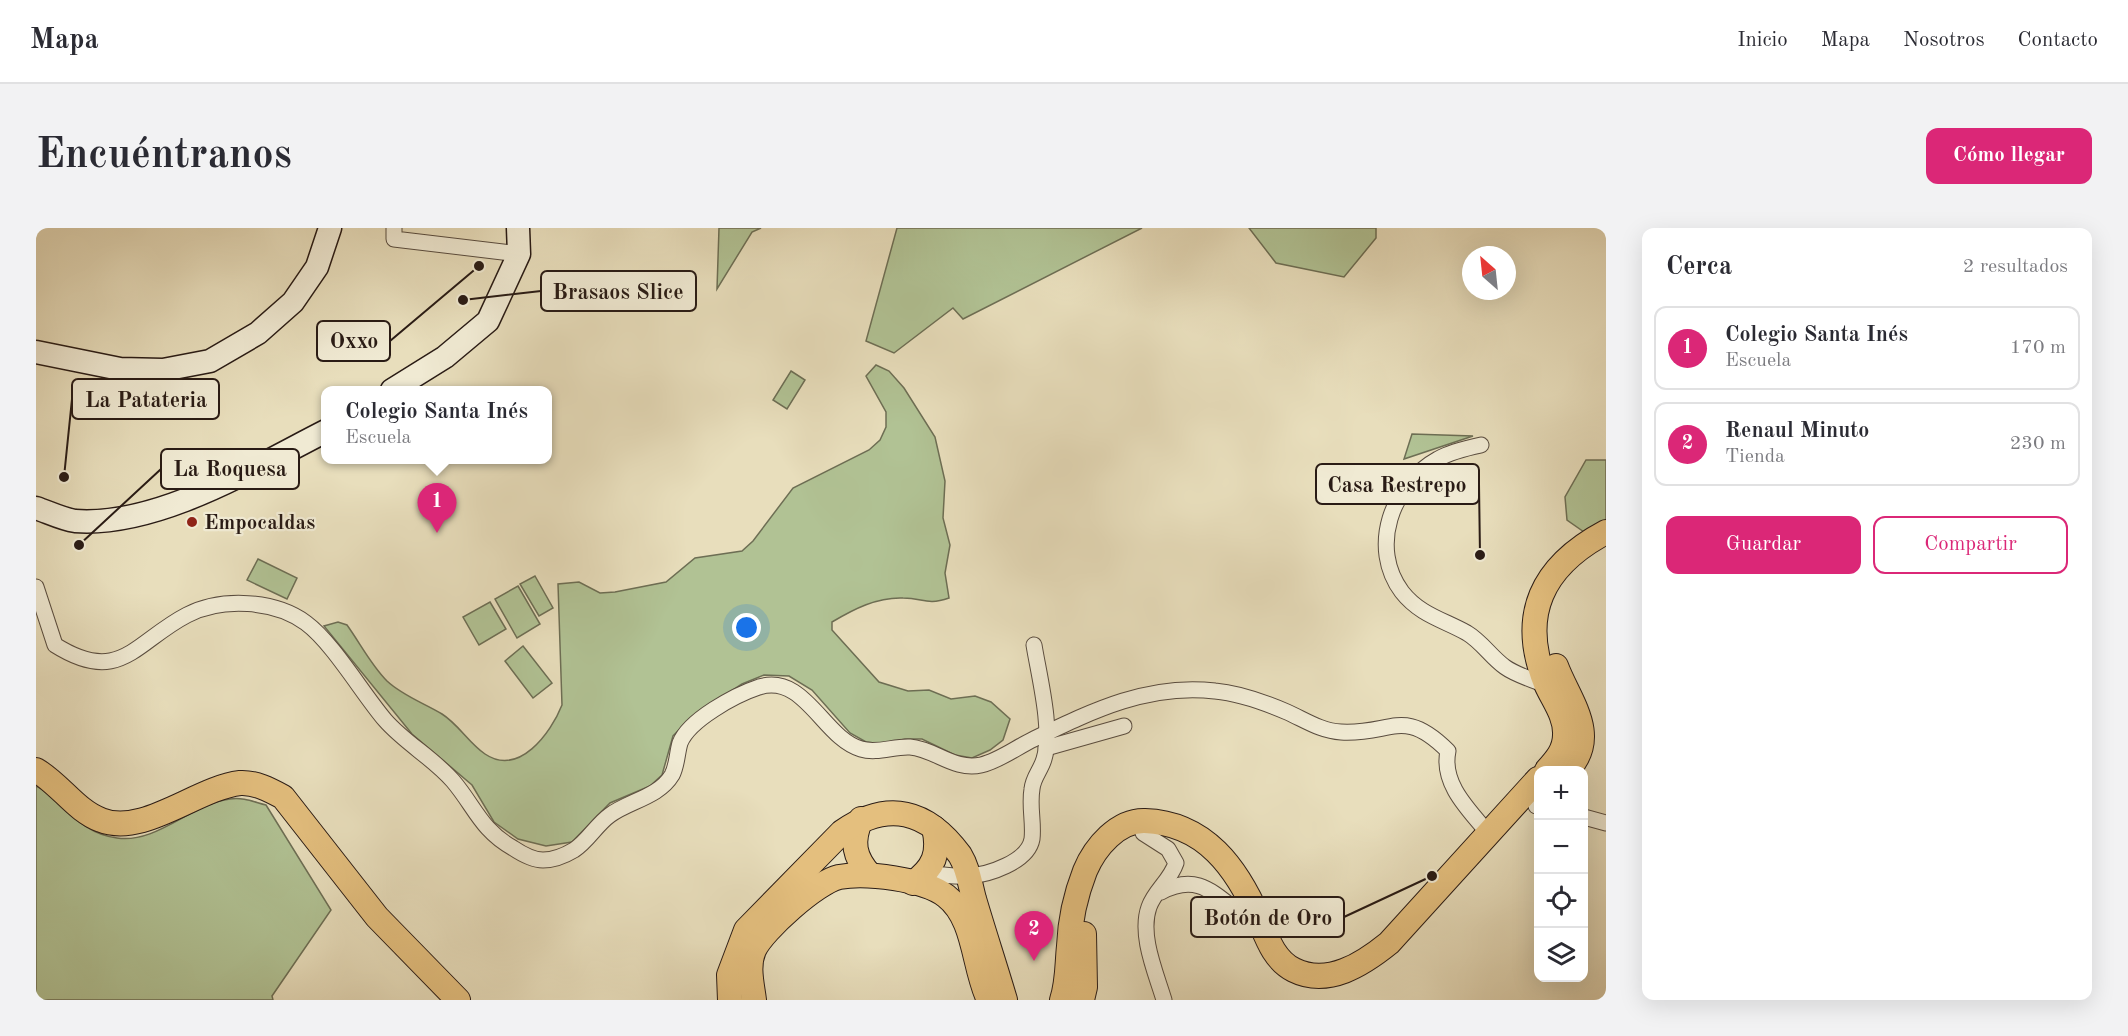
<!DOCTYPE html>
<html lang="es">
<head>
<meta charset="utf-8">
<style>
  body { margin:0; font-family:"Old Standard TT",serif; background:#f2f2f3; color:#2b2b33 }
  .controls { position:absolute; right:18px; bottom:18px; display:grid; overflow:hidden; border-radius:12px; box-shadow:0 6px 24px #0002 }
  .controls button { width:54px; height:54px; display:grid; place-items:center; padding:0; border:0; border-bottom:2px solid #e1e1e2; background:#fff; color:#2b2b33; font:30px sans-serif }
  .compass { position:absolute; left:1426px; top:18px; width:54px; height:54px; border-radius:50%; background:#fff; box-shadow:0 6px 24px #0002; rotate:333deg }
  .you { position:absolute; left:711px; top:400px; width:21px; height:21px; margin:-15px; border:4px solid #fff; border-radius:50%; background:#1a73e8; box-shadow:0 0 0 9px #1a73e833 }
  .badge { display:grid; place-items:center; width:39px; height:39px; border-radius:50%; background:#db2777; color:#fff; font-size:20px; font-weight:700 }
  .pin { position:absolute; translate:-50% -50px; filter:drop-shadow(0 2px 3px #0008) }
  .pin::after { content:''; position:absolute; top:32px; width:21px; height:18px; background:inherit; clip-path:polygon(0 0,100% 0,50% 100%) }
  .popup { position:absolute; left:285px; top:158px; width:231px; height:78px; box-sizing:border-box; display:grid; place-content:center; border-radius:12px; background:#fff; filter:drop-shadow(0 2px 4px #0005); font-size:20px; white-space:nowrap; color:#7c7c81 }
  .popup b { font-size:22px; color:#2b2b33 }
  .popup::after { content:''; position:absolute; left:50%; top:100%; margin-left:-12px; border:12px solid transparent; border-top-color:#fff }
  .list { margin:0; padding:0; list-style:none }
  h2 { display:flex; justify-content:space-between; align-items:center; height:78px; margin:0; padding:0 24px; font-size:26px }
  h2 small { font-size:20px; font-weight:400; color:#7c7c81 }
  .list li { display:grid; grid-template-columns:39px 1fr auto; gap:18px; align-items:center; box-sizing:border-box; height:84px; margin:0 12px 12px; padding:0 12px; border:2px solid #e1e1e2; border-radius:12px }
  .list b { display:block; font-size:22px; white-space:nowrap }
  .list p { margin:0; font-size:20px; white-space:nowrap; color:#7c7c81 }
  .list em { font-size:20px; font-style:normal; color:#7c7c81 }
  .actions { display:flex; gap:12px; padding:18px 24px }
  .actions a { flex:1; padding:14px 0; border:2px solid #db2777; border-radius:12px; text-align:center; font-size:21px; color:#db2777 }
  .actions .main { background:#db2777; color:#fff }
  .icon { flex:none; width:33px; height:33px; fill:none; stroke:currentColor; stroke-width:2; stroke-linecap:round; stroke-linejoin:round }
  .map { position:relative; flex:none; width:1570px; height:772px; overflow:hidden; border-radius:12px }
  header { display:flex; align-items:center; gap:36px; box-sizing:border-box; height:84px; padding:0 30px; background:#fff; border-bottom:2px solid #e1e1e2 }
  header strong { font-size:28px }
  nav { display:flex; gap:33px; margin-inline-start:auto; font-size:21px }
  .intro { display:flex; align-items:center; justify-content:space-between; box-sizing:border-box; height:144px; padding:0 36px }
  h1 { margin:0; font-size:42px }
  .button { padding:15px 27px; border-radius:12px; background:#db2777; color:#fff; font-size:21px; font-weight:700 }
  main { display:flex; gap:36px; padding:0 36px }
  aside { flex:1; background:#fff; border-radius:12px; box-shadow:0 6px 24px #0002 }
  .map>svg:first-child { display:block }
  .green { fill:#b1c294; stroke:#6d6e54; stroke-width:1.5 }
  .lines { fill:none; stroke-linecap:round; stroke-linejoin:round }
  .street-casing { stroke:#594c3f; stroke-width:17 }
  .secondary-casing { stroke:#291b15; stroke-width:25 }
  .primary-casing { stroke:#291b15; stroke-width:26 }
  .street { stroke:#f0ead3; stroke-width:15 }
  .secondary { stroke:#f0ead3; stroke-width:22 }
  .primary { stroke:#e4bf7e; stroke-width:24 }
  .poi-dot { fill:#8f2418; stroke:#f0ead3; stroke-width:2 }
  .labels { text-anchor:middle; stroke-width:4.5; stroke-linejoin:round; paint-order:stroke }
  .poi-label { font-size:21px; font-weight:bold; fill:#291b15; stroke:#f0ead3; text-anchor:start }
  .leader { fill:none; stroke:#291b15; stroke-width:2 }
  .callout-dot { fill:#291b15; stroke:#f0ead3; stroke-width:2 }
  .callout { fill:#f0ead3; stroke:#291b15; stroke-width:2 }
  .callout-label { font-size:22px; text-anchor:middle; font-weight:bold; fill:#291b15 }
</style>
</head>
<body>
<header>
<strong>Mapa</strong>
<nav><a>Inicio</a><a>Mapa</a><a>Nosotros</a><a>Contacto</a></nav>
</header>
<div class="intro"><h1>Encuéntranos</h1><a class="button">Cómo llegar</a></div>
<main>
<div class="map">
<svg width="1570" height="772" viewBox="0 0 1570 772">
  <rect width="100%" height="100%" fill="#e8debc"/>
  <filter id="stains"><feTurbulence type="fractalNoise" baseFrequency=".00333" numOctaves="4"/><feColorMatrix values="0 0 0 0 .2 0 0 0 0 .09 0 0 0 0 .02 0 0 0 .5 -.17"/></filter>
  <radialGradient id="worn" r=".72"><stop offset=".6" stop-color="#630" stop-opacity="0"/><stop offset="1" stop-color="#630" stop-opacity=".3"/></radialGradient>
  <!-- green -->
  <g class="green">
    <polygon points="683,0 725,0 716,4 681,61"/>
    <polygon points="861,0 1106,0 927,91 917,80 858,125 830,113"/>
    <polygon points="1213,0 1340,0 1340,10 1308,49 1240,35"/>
    <path d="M840,137L853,143L868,160L899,209L909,253L907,290L914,317L909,345L913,370C890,378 888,370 867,370C841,369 818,381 796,394V402L843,454L872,463L893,462L915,471L939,468L955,474L974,491L967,512L954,522L936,530L919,527L886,511H869L847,516L830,514L814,505L776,462L753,448L728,447L706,456L658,487L637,508L626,547L614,558L574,575L536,614L510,618L482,611L458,594L436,557L376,506L288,398L302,394L311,397C324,415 335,437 351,453C367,468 388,475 406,486C422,496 433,515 449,526C483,549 515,505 526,477L522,356L543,354L564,365L579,364L630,354L659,330L706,323L717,313L757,260L833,222L844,212L850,199V184L830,148Z"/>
    <polygon points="755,143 769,152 751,181 737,172"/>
    <polygon points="1376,206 1437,208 1368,231"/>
    <polygon points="1550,232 1570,232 1570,294 1548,304 1531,292 1529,269"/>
    <polygon points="222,331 261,350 251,371 211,352"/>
    <polygon points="499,348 517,380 503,388 484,356"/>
    <polygon points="482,358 504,396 481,410 459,371"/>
    <polygon points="454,374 470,401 443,417 427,389"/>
    <polygon points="487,418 516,455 497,470 469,433"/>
    <path d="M0,558C32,574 39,604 81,610C121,616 155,576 194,571C207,569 218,574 230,577L295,682L236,768L237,772H0Z"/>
  </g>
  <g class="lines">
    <defs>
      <g id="street">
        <polyline points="358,0 358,11 483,26"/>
        <path d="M1445,217C1431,220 1414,224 1402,231C1355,257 1333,320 1366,364C1384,387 1408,392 1431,405C1446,414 1455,429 1469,439C1480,447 1497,452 1510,457"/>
        <path d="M0,359L19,417C84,458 99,414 151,387C186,369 239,372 270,395C297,415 326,465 349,492C369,515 397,530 417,553C439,579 445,602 477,620C486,626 496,632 507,632C519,632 528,628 538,622C552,613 560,597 574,587C593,573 623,569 636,547C641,538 641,525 644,515C653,492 699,467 723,459C769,445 787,510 825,521C841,526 858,518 874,519C899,521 918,543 945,537C963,533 981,519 998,511C1056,483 1113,455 1179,463C1202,465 1230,475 1251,484C1269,492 1285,503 1305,504C1356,507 1367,478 1412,523C1405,556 1433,582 1453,606"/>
        <polyline points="1010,520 1088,498"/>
        <polyline points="1500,578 1502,578"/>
        <polyline points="1548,589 1570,595"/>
        <path d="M1107,605L1132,621L1140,635C1134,653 1119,662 1113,679C1103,707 1120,745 1128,772"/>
        <path d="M890,645C904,647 918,649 932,648C952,647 992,634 996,611C998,595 993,578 996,561C997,549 1005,542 1008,531C1017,502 1003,448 998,417"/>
        <path d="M1125,664C1161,645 1176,664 1205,686"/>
      </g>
      <g id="secondary">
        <polyline points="0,124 84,141 127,142 174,133 222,105 257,74 281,39 294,0"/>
        <polyline points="356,162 409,129 452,93 483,26 482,0"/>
        <path d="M0,280C12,284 26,291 39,293C122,299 217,240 290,203"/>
      </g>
      <g id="primary">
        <path d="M1520,438C1533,473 1564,507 1532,542"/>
        <path d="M0,542C24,556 40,583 65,592C107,609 161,560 204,555C219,554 234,562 247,569L341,689L422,772"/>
        <path d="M1511,542C1520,532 1529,522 1529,507C1530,488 1517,472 1510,456C1482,387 1506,338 1570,304"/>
        <path d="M825,591C815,614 818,629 834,647"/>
        <path d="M877,655C898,640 904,625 898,600"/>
        <path d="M694,772L693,747L710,702L806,604C852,572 891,582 924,627C932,640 934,656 938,671C948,705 959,738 969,772"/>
        <path d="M718,772C716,756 711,738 718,722C727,702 781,654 803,649C830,644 888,651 910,668C940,691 937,740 953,772"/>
        <path d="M1026,772C1032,754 1031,737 1033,718C1034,693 1040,666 1049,643C1059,619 1082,592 1109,593C1169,595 1201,640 1223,691C1231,710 1238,732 1258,742C1292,759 1327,736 1353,715L1502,551"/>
        <polyline points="1046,772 1049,759 1048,706"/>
      </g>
    </defs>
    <!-- street casing -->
    <use href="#street" class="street-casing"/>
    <!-- secondary casing -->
    <use href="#secondary" class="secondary-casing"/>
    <!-- primary casing -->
    <use href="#primary" class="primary-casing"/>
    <!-- street -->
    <use href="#street" class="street"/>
    <!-- secondary -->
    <use href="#secondary" class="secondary"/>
    <!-- primary -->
    <use href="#primary" class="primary"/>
  </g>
  <!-- markers -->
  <circle class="poi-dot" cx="156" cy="294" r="6"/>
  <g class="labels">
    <!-- poi labels -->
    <g class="poi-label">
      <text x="168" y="301">Empocaldas</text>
    </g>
  </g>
  <!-- callouts -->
  <path class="leader" d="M427 72L505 63M443 38L354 113M28 249L36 171M43 317L125 241M1444 327L1443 256M1396 648L1308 689"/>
  <g class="callout-dot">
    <circle cx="427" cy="72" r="6"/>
    <circle cx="443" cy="38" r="6"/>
    <circle cx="28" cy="249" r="6"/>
    <circle cx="43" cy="317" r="6"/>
    <circle cx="1444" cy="327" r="6"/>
    <circle cx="1396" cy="648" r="6"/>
  </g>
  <g class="callout">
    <rect x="505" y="43" width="155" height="40" rx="6"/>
    <rect x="281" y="93" width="73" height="40" rx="6"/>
    <rect x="36" y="151" width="147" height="40" rx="6"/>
    <rect x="125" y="221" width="138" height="40" rx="6"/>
    <rect x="1280" y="236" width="163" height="40" rx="6"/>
    <rect x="1155" y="669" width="153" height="40" rx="6"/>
  </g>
  <g class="callout-label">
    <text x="582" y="71">Brasaos Slice</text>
    <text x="318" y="120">Oxxo</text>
    <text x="110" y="179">La Patateria</text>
    <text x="194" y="248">La Roquesa</text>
    <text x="1361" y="264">Casa Restrepo</text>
    <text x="1232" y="697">Botón de Oro</text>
  </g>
  <rect width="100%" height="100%" filter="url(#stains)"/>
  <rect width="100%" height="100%" fill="url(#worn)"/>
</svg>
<div class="controls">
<button>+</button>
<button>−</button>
<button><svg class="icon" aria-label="locate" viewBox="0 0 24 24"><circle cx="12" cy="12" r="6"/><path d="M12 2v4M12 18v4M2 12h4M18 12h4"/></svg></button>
<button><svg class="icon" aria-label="layers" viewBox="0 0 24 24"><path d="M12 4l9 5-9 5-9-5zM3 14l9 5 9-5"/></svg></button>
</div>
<svg class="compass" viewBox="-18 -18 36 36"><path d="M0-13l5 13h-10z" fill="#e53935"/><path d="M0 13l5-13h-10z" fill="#7c7c81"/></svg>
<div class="you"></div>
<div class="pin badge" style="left:401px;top:305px">1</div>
<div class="popup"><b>Colegio Santa Inés</b>Escuela</div>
<div class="pin badge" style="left:998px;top:733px">2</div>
</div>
<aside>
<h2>Cerca<small>2 resultados</small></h2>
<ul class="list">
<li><span class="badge">1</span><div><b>Colegio Santa Inés</b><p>Escuela</p></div><em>170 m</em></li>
<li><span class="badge">2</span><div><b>Renaul Minuto</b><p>Tienda</p></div><em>230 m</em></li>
</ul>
<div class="actions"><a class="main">Guardar</a><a>Compartir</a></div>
</aside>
</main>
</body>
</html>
